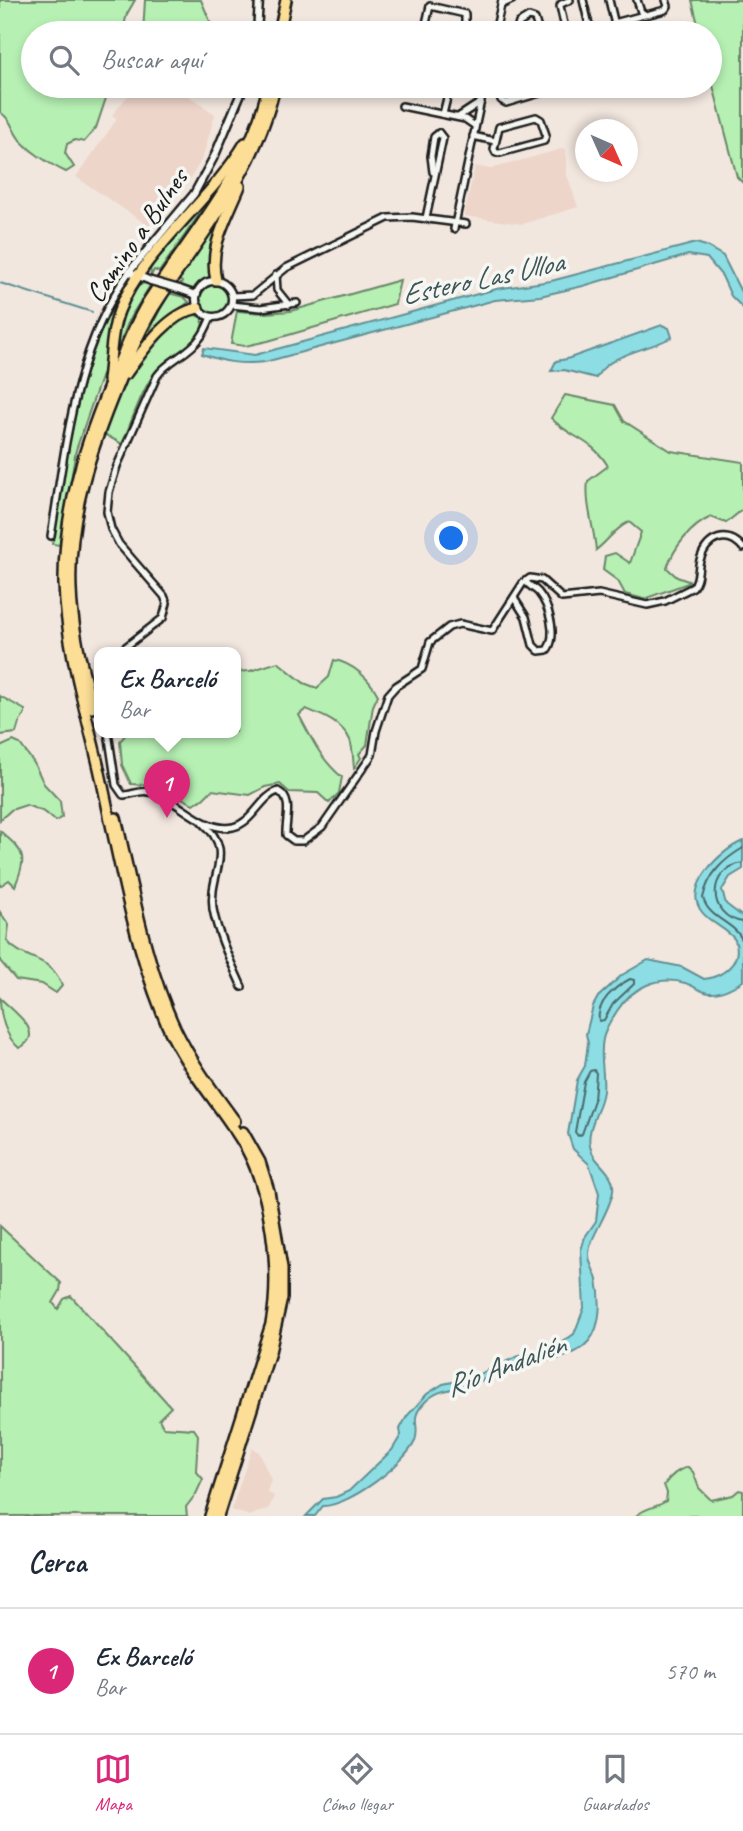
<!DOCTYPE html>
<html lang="es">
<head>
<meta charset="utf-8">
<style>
  body { margin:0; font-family:Caveat,sans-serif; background:#f6f6f7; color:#1f2937 }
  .compass { position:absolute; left:575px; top:119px; width:63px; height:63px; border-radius:50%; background:#fff; box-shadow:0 4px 10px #0003; rotate:135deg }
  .you { position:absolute; left:452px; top:539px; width:24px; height:24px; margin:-18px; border:5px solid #fff; border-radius:50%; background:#1a73e8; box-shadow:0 0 0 10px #1a73e833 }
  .badge { display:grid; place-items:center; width:46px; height:46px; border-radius:50%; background:#db2777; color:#fff; font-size:23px; font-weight:700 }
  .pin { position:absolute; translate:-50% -58px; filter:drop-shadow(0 2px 4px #0008) }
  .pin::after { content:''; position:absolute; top:37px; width:24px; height:21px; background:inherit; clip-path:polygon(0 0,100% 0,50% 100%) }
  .popup { position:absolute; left:94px; top:647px; width:147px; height:91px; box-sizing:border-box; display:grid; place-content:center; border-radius:14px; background:#fff; filter:drop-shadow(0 2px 5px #0005); font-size:23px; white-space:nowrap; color:#747a83 }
  .popup b { font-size:26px; color:#1f2937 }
  .popup::after { content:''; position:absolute; left:50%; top:100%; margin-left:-14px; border:14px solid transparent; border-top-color:#fff }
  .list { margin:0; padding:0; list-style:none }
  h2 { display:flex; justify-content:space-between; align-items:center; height:91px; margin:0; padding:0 28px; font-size:30px }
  h2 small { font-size:23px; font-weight:400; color:#747a83 }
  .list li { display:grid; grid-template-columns:46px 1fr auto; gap:21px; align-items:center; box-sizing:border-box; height:126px; padding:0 28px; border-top:2px solid #e0e1e3 }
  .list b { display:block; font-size:26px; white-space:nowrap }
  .list p { margin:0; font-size:23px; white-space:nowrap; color:#747a83 }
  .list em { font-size:23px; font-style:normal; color:#747a83 }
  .icon { flex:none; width:38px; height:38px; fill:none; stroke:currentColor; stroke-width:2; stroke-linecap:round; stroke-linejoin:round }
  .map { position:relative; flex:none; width:743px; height:1516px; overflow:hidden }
  .search { position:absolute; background:#fff; box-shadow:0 4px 10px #0003; left:21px; right:21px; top:21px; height:77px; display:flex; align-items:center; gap:18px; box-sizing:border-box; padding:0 24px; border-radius:38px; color:#747a83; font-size:26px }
  .sheet { height:217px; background:#fff }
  nav { display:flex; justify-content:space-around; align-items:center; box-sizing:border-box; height:98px; border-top:2px solid #e0e1e3; background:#fff; font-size:19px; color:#747a83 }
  nav a { display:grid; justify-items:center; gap:4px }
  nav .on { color:#db2777 }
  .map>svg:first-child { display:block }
  .built { fill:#edd5c9 }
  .green { fill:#b6f0b3; stroke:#698668; stroke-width:2 }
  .water { fill:#8ddee4; stroke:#609094; stroke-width:2 }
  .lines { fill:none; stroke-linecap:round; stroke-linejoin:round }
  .shore { stroke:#496a6c; stroke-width:2 }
  .stream { stroke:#609094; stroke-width:2 }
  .minor-casing { stroke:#1c1c1c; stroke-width:10 }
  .tertiary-casing { stroke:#1c1c1c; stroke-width:11 }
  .motorway-casing { stroke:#1c1c1c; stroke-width:14 }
  .minor { stroke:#f6f6f2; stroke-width:5 }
  .tertiary { stroke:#f6f6f2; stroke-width:6 }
  .motorway { stroke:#fcde96; stroke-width:9 }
  .tertiary-bridge-casing { stroke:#1c1c1c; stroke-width:11; stroke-linecap:butt }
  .tertiary-bridge { stroke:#f6f6f2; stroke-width:6 }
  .labels { text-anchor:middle; stroke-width:7; stroke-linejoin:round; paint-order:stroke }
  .street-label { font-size:28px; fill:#1c1c1c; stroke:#f6f6f2 }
  .water-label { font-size:30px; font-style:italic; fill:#3e5658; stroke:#f6f6f2 }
</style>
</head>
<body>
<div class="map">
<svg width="743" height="1516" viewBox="0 0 743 1516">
  <rect width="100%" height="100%" fill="#f2e7df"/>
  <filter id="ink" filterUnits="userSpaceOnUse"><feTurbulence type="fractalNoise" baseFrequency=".0143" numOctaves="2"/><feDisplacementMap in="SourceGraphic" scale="14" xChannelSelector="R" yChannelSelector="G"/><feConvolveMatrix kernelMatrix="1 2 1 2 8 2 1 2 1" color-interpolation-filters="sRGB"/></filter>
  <g filter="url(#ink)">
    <!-- built -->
    <g class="built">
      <polygon points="136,86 174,86 215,114 203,157 191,178 149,226 76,177 117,119 112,115"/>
      <polygon points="565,148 567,175 578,207 522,224 464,216 475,166 491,169"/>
      <polygon points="252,1448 259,1452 271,1480 267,1492 274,1496 269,1508 250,1516 231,1510"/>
    </g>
    <!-- green -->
    <g class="green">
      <path d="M0,0H135L127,14L122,33H33V86H110L96,128L84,142L75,140L67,144L65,153L74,167L66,172C53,166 23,148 16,134C11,125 10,119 0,112Z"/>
      <polygon points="145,0 201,0 215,33 143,33"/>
      <polygon points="692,0 743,0 743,183 737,177 710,74 710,33 700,33"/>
      <polygon points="224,179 159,272 154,270 151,276 150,266"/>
      <polygon points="229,203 212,275 193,289 180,287 182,282 177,279 189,265"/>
      <path d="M129,278L131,280L113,313L106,363L76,450L60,545L52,544C70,446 75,364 129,278Z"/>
      <polygon points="400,280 395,304 268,341 245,346 231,344 237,311 265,313 291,311"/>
      <circle cx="214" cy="298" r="16"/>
      <path d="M144,283L151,284L130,318L115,355C117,331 118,295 144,283Z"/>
      <polygon points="168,293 184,297 189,302 168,317 133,357 145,328 150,330"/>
      <path d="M194,314L202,318C207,344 173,353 158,369C142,387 132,422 122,444L102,433L127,378L157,341L182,316Z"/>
      <path d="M565,395L615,405L624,421L671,451L743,462V509L726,523L711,517C691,526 674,547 667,568L677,577L691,582L644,599L625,594L618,581L603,570L605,556L615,553L630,563L641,532L629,522C614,529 609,540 596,550C594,527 585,504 588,481L608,466C591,438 571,439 551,418Z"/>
      <path d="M334,660C352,663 369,678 378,695L373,706L367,745L359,754L361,758L354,768C353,760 353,748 350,740C343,723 321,715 306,709L299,715C311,738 322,761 342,777L339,793L329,803L318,793L289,792L280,784L265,787L250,795L212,790L203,799L193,804L159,786L131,784L122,765L120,741L128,732H235V672L250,671L278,662L304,683L317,688L329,677Z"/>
      <polygon points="0,696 25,710 25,714 19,723 16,733 0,735"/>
      <polygon points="13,741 20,744 34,763 44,784 60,801 62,817 56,821 42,811 26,805 11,810 0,820 0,747"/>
      <path d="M0,831C24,852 28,854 15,886L9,880L0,886Z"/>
      <path d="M0,912L9,925L7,941C24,962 51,954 62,986L56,993L42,984L16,980L0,961Z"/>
      <path d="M0,998C12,1010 48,1034 19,1048C5,1036 0,1016 0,998Z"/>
      <polygon points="0,1226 61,1283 60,1291 53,1303 58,1309 64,1299 71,1296 171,1407 159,1419 163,1427 194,1429 198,1435 196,1471 203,1479 196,1494 186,1507 187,1516 0,1516"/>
      <path d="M688,1467L693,1472L699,1488L711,1500L733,1495L739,1490L743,1491V1516H636C647,1506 657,1508 666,1501L667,1493L664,1485C670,1476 677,1470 688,1467Z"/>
    </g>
    <!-- water -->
    <g class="water">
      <path d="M696,243L706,246L723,256L743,296V308L731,296L722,276L707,258L688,255L583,286L540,296L495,300L265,362C241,365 224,362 202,354L204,348L255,355L496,289L551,281Z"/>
      <path d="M662,325L669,328L672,337C650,350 608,353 596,378L564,370L551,371L556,361L567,359Z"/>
      <path d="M743,841V869L730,877L722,890L726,904L743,917V981C733,987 721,994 709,993C700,992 693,985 685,983C659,975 632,987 617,1011C612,1019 605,1029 603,1039C599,1057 605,1073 603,1091C601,1109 586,1128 590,1146C593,1164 616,1171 613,1191C610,1212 588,1239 589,1255C589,1264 595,1271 597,1280C601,1299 602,1325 589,1341C568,1365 534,1359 506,1368C493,1373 482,1382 468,1386C451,1390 438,1389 425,1402C408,1420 421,1424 415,1441C405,1464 349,1506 323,1506L315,1516H306L323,1499L336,1497L349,1491L392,1450L401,1435L400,1429L407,1416L427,1394L443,1384L472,1378L516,1357L558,1345L574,1334L584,1308L581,1250L585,1237L596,1221L599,1193L589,1164L573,1149L568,1134L577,1080L585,1066L588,1043L586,1034L593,1006L598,997L622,975L648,960L682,967L704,979C723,977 743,962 735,940C729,930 710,923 702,912C682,887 721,850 743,841Z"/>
    </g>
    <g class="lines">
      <!-- shore -->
      <g class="shore">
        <path d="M743,848C723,860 708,874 703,898C709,920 736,922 743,942"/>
        <path d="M743,863C707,868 706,917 743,922"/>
        <path d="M630,979L634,980V984L613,1004L604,1020L599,1021C596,1002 615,987 630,979Z"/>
        <polygon points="594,1070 596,1073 594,1100 582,1134 578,1136 575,1132 584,1082 590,1071"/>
      </g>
      <!-- stream -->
      <polyline class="stream" points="0,283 92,312"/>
      <defs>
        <g id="minor">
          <polyline points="583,0 591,33"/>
          <polyline points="609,0 617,33"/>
          <polyline points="637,0 641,12 646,15 665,10 668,6 666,0"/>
          <polyline points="501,5 512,0"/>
          <polyline points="614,23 644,15"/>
          <polyline points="447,33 425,28 430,6 465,14 465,33"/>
          <polyline points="465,33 476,33"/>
          <polyline points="495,33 502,0"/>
          <polyline points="516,33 519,23 529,17 535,19 539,33"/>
          <polyline points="566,33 560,6 561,4 570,0"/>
          <polyline points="597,33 616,29"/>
          <polyline points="505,86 501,100 506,103 550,90 552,86"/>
          <polyline points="402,106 465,119 475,126"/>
          <polyline points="443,114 450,86"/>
          <polyline points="458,117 481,102"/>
          <polygon points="536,117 541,120 546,135 544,141 500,153 496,153 494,149 499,127"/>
          <polyline points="473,136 495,141"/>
          <polyline points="433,172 431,156 434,137 439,133"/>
          <polyline points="426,218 443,138 439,133"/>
          <polyline points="454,229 484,86"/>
          <polyline points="276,275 277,290 289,305"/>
          <polyline points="232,296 253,295 286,268 388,218 412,217 466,224"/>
          <polyline points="231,305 261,308 297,303"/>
          <path d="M51,536C66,445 74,350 129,272"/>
          <path d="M514,598L526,617L533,645L539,651L547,650C558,636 549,605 538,592C534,588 529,586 525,581"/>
          <path d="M119,652L163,618L167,603L164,596L119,544L111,529L107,512L109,492L117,466L157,376C168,360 189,354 200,338C205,332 208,324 211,317"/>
          <path d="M108,732L116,785L123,795C131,795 140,790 149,792C178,797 201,833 233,827C254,822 260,797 278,791C294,800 285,820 286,835L294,841H303L322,827L372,755L376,731L388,695L396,686L422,669L430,642L449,627L460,624L492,631L523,583L530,578L542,580L562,598L599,594L647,605L665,601L693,587C700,578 697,570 700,560C707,537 728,530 743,548"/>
          <path d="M202,822C237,853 208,872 213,909C218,936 231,962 242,987"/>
        </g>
        <g id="tertiary">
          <polyline points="257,33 259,0"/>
          <circle cx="214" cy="299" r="18"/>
          <polyline points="151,281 129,272 194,194 215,155 244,86"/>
          <polyline points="179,289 196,295"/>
        </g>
        <g id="motorway">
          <polyline points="279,33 286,0"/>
          <path d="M216,280C208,247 228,216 240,186"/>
          <path d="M126,374C144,349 167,314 198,308"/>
          <path d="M108,380C111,357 111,332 119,311C142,251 211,201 245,143"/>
          <path d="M92,708C83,669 72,629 71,589C68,516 91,449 118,384C130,354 142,325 160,298C205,230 258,167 275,86"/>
          <path d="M116,818C133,888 145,964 176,1030C192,1063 213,1091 235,1121"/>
          <path d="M210,1516L271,1324C281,1271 271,1189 243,1143C215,1097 182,1066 162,1013C131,935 117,849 99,768C85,708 66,646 64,584C63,509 86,440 115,372C126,347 135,322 149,300C194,230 251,169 268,86"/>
          <polyline points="218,1516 270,1352 282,1298 282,1268 269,1191 260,1162 243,1132"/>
        </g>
      </defs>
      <!-- minor casing -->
      <use href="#minor" class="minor-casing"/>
      <!-- tertiary casing -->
      <use href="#tertiary" class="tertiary-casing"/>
      <!-- motorway casing -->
      <use href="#motorway" class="motorway-casing"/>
      <!-- minor -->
      <use href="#minor" class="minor"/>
      <!-- tertiary -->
      <use href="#tertiary" class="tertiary"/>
      <!-- motorway -->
      <use href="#motorway" class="motorway"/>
      <defs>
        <polyline id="tertiary-bridge" points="151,281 179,289"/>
      </defs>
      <!-- tertiary-bridge casing -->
      <use href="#tertiary-bridge" class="tertiary-bridge-casing"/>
      <!-- tertiary-bridge -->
      <use href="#tertiary-bridge" class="tertiary-bridge"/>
    </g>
  </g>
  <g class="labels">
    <!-- street labels -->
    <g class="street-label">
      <text transform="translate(136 235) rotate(-55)" y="10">Camino a Bulnes</text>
    </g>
    <!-- water labels -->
    <g class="water-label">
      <text transform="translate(482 278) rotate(-12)" y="10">Estero Las Ulloa</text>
      <text transform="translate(505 1365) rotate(-21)" y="10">Río Andalién</text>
    </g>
  </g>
</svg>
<svg class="compass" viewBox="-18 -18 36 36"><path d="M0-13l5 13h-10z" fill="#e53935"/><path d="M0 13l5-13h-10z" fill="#747a83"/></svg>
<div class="you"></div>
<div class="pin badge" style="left:167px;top:818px">1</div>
<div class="popup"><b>Ex Barceló</b>Bar</div>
<div class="search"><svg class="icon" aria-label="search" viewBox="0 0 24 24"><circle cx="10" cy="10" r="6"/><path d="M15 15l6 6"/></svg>Buscar aquí</div>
</div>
<section class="sheet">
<h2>Cerca<small></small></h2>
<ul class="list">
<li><span class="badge">1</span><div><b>Ex Barceló</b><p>Bar</p></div><em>570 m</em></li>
</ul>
</section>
<nav>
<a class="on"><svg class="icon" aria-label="map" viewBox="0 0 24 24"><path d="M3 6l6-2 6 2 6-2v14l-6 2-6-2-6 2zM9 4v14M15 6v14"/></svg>Mapa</a>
<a><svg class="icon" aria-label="directions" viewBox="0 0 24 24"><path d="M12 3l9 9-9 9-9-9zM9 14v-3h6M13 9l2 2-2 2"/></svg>Cómo llegar</a>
<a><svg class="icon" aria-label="saved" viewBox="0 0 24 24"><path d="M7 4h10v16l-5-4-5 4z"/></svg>Guardados</a>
</nav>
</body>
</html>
